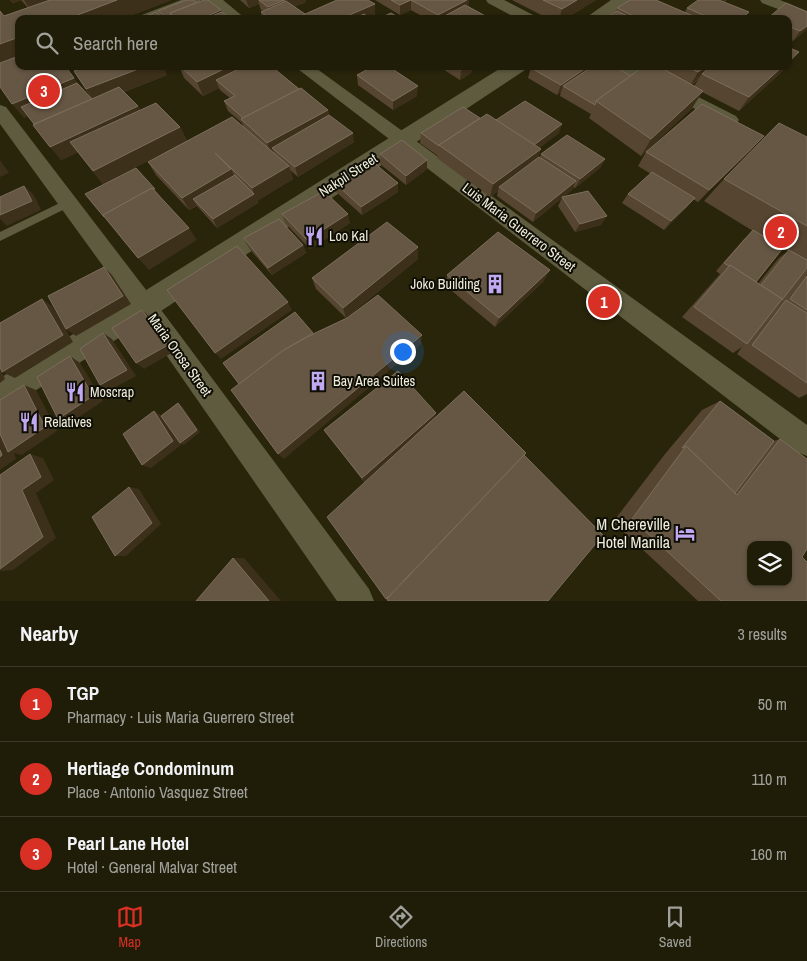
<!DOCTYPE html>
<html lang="en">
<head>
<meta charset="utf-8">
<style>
  body { margin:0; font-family:"Archivo Narrow",sans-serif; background:#2c2916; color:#f1f3f6 }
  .controls { position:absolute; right:15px; bottom:15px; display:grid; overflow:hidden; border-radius:10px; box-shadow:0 1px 4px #0004 }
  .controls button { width:45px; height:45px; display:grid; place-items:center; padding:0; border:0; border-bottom:1px solid #3c3a29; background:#1f1c08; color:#f1f3f6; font:25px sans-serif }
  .you { position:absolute; left:402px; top:351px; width:18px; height:18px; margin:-12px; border:4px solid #fff; border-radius:50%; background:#1a73e8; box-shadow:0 0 0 8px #1a73e833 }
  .badge { display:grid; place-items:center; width:32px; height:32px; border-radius:50%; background:#d93025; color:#fff; font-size:16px; font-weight:700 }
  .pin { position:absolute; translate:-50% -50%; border:2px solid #fff; box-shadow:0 1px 5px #0006 }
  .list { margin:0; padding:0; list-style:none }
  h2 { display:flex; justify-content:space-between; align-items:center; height:65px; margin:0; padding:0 20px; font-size:21px }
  h2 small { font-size:16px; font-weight:400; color:#a1a19c }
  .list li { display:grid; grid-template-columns:32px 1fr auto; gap:15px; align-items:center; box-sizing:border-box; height:75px; padding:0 20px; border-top:1px solid #3c3a29 }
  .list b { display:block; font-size:19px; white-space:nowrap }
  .list p { margin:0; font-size:16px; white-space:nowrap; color:#a1a19c }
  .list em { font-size:16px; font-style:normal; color:#a1a19c }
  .icon { flex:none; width:28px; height:28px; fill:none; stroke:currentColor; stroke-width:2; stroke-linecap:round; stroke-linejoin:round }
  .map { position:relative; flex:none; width:807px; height:601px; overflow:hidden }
  .search { position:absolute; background:#1f1c08; box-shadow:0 1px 4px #0004; left:15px; right:15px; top:15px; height:55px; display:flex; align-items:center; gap:12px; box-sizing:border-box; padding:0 18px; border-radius:10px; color:#a1a19c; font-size:19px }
  .sheet { height:290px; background:#1f1c08 }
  nav { display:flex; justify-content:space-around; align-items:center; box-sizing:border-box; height:70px; border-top:1px solid #3c3a29; background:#1f1c08; font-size:14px; color:#a1a19c }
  nav a { display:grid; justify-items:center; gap:2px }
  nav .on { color:#d93025 }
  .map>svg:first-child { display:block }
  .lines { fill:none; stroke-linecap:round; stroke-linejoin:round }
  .lane { fill:#5e5b3f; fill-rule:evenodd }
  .street { fill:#5e5b3f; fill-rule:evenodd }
  .secondary { fill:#5e5b3f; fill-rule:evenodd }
  .wall { fill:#564531; fill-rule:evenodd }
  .shaded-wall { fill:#3d301a }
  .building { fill:#665744; stroke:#7c6e5c; fill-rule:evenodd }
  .labels { text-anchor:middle; stroke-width:4; stroke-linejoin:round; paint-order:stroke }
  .street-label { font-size:14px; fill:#efedde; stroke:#0f0e04 }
  .poi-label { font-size:14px; fill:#efedde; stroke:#0f0e04; text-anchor:start }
  .near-poi-label { font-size:16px; fill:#efedde; stroke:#0f0e04; text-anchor:end }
</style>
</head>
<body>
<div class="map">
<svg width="807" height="601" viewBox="0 0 807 601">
  <rect width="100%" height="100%" fill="#29250b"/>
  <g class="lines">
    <!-- lane -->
    <polygon class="lane" points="68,199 71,200 73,203 71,206 0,241 0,232"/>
    <!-- street -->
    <g class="street">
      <polygon points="181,0 201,0 199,3 158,19 137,19 139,16"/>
      <polygon points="207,0 223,0 246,19 229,19"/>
      <polygon points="486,0 504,0 535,16 537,19 518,19 488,3"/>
      <polygon points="760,0 780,0 807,11 807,20 762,3"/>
      <polygon points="294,66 313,66 807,425 807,456 797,452"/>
      <polygon points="616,66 637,66 736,116 739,120 736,124 730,126 724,124 618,69"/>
      <polygon points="0,105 6,107 153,299 369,589 374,601 337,601 137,313 0,124"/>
    </g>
    <!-- secondary -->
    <g class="secondary">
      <polygon points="611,0 631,0 605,19 584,19"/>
      <polygon points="504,66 527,66 525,70 155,315 11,406 0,410 0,378 135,297"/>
    </g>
  </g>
  <!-- wall -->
  <g class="wall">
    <polygon points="10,0 171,0 122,19 19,19 92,99 74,71 167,75 124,92 138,106 140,110 180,127 187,141 243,126 242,123 228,111 224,101 230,98 220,90 219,88 203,96 184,78 179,66 271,66 299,89 328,110 329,115 354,142 298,177 290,170 293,179 257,201 257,200 258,203 217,228 197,206 189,210 156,175 148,162 169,150 103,184 78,152 61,160 28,116 24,118 4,16 28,8 21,0 13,3"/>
    <polygon points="240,0 306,0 306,2 294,7 305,14 375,18 374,19 262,19 261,12 263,11 261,10 259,4 249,8"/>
    <polygon points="375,0 469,0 468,6 491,19 427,19 411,10 400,15"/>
    <polygon points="512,0 596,0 565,19 549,19"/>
    <polygon points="727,0 724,2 745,19 604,19 615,12 617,8 685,12 687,8"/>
    <polygon points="196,3 222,12 231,19 139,19 161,16 158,11"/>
    <polygon points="786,3 807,12 807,29 793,41 788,39 788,19 767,19"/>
    <polygon points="371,66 391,66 389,67 417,96 393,110 358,85 357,75 372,67"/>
    <polygon points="438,66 472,66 471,73 460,80"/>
    <path d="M644,66H788L739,111L702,92L692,108L641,156L589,118L591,114L560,96L561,92L557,95L528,78L531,68L631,76ZM699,79L694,86L692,85Z"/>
    <polygon points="480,118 496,120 559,133 539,148 538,157 540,157 541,154 605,159 600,168 575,188 573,187 572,190 563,197 601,225 575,232 558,206 562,198 533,222 497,196 498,191 490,197 437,158 438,156 420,143 421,133"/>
    <path d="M807,137V268L805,271L807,269V394L799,398L737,354L742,347L733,353L682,317L720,274L716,271L744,239L753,231L704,201L724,179ZM783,248L788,251L779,258L758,284L756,282Z"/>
    <polygon points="752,149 698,202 693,199 687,207 664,230 622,203 628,194 651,174 638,166 646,152"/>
    <polygon points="380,154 427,160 427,169 406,185 380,164"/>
    <polygon points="335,183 398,192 362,215 336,192"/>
    <polygon points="282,214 350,223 310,249 285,223"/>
    <polygon points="244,238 303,245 306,253 272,275 248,247"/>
    <polygon points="418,247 418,259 346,318 316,289 312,278"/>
    <polygon points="447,275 544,281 495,327 446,286"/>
    <polygon points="720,401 774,441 780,439 802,557 807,601 698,601 613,522 665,454 702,410"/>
    <polygon points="324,430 409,441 364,482"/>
  </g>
  <!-- shaded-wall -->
  <g class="shaded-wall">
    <polygon points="10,0 21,0 13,3"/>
    <polygon points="24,0 65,0 32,12"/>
    <polygon points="117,0 171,0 122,19 67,19"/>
    <polygon points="246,0 258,0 259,4 249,8"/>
    <polygon points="285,0 306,0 306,2 271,17 268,7"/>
    <polygon points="411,0 411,10 400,15 400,5"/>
    <polygon points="467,0 469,0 468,9 449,19 438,19 438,15"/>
    <polygon points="577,0 596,0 565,19 559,19 562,9"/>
    <polygon points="375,4 375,18 340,19"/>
    <polygon points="221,10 224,19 188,19"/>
    <polygon points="749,12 745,19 741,19"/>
    <polygon points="807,26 807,29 793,41 800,31"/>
    <polygon points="19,37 19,59 0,65 0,44"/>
    <polygon points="799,52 788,66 788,62"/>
    <polygon points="146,66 163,66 167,75 95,103 86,89"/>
    <polygon points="230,66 264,66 216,80 219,88 203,96 197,82"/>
    <polygon points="467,66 472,66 471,73 460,80 461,70"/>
    <polygon points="589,66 597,66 563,86 561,92 557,95 561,85"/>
    <polygon points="706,66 715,66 702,74 698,79 690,86 698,72"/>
    <polygon points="783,66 788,66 739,111 749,97"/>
    <polygon points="74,78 84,92 24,118 12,104"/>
    <polygon points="418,86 417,96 393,110 393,101"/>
    <polygon points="703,91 692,108 641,156 651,139"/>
    <polygon points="138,106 146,120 61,160 50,147"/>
    <polygon points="328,110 331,124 272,148 275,155 272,157 267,143"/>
    <polygon points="562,124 559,133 530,155 533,145"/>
    <polygon points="180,127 187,141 103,184 93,171"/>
    <polygon points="353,133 354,142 298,177 295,167"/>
    <polygon points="764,136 752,149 698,202 709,190"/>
    <polygon points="541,149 537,162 499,187 498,191 490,197 493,184"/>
    <polygon points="605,159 600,168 575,188 580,179"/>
    <polygon points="0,160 9,173 0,177"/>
    <polygon points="427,160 427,169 406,185 406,176"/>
    <polygon points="289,166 293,179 257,201 252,188"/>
    <polygon points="231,169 237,182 193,199 197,206 189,210 182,198"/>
    <polygon points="576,181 572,190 533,222 536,213"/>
    <polygon points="398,183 398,192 362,215 361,207"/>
    <polygon points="24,186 34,195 41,210 7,226 0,219 0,215"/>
    <polygon points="155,189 161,198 111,226 104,217"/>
    <polygon points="254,194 258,203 217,228 213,219"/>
    <polygon points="695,198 687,207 664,230 671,221"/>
    <polygon points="348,214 350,223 310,249 307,240"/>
    <polygon points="607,216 601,225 575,232 580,224"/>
    <polygon points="189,228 197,240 149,270 138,258"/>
    <polygon points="303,245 306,253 272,275 268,268"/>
    <polygon points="418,247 418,259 346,318 343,308"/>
    <polygon points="104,267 112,275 131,304 76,336 66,329"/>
    <polygon points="550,270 544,281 495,327 499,318"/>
    <polygon points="42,299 52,306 73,342 15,378 2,372"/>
    <polygon points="288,302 292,310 221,359 215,353"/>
    <polygon points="142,310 150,317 175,351 144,369 136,363"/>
    <polygon points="103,333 112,339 136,376 110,390 100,385"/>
    <polygon points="422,335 421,344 284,459 278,454"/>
    <polygon points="70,356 80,363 103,401 70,423 58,419"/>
    <polygon points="0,367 5,379 0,383"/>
    <polygon points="24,385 36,390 57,431 22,455 14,453 16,459 0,470 0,422"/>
    <polygon points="178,403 182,406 200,432 184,445 180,444 181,445 151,468 142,465 154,411 162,416"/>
    <polygon points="436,413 434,419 364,482 362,478"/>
    <polygon points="30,454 43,458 54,480 36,493 56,538 13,570 0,571 22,490"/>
    <polygon points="129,487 139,489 161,524 126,556 115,556"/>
    <polygon points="233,558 244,558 281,601 269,601"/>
  </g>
  <!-- building -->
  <g class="building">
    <polygon points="50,0 117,0 67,19 19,19 19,37 0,44 0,11 4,16"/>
    <polygon points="186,0 193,0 196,3 170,13 173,19 168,19 158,11"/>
    <polygon points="204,0 208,0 221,10 201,19 177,19 170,13"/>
    <polygon points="259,0 285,0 268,7"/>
    <polygon points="337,0 368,0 375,4 340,19 294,19"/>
    <polygon points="391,0 411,0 400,5"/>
    <polygon points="411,0 467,0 438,15"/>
    <polygon points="543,0 577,0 562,9"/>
    <polygon points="630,0 656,0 700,19 640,19 617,8"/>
    <polygon points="698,0 719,0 749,12 741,19 719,19 713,16 710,18 687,8"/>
    <polygon points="286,1 305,14 294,19 270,19 261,12"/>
    <polygon points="786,3 807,12 807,26 800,31 788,26 788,19 770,19 768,18"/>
    <polygon points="465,5 491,19 439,19"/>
    <polygon points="617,11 634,19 604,19"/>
    <polygon points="156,12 164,19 139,19"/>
    <polygon points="222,12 231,19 204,19"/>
    <polygon points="391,13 401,19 378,19"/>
    <polygon points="364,14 371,19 353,19"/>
    <polygon points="713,16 719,19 709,19"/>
    <polygon points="788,47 799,52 788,62"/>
    <polygon points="19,56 19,66 65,66 74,78 12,104 0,87 0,63"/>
    <polygon points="87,66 146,66 86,89 74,71"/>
    <polygon points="180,66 230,66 197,82"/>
    <polygon points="245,66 271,66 299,89 243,118 224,101 235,96 216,80"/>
    <polygon points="374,66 388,66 418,86 393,101 357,75"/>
    <polygon points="455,66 467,66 461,70"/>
    <polygon points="534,66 589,66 561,85 531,68"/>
    <polygon points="593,66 613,66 631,76 596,101 595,105 563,86"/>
    <polygon points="644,66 658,66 703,91 651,139 596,101"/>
    <polygon points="686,66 706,66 698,72"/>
    <polygon points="711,66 783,66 749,97 702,74"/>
    <polygon points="77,83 92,99 34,124 21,107"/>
    <polygon points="119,87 138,106 50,147 33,125"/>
    <polygon points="301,88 328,110 267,143 241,119"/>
    <polygon points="525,101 562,124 534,145 496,120"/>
    <polygon points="156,103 180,127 93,171 70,142"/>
    <polygon points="702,104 764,136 709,190 646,152"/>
    <polygon points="463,107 480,118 439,145 439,146 421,133"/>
    <polygon points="487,114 541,149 493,184 439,145"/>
    <polygon points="329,115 353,133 295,167 272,148"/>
    <polygon points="232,117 289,166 252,188 215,153 231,169 182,198 148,162"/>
    <polygon points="779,123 807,137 807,226 724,179"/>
    <polygon points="567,135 605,159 580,179 541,154"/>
    <polygon points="402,140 427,160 406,176 380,154"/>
    <polygon points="539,157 576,181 536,213 499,187"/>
    <polygon points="373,162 398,183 361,207 335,183"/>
    <polygon points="136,168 155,189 154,189 152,188 103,215 105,217 104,217 85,194"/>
    <polygon points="652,172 695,198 671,221 628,194"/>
    <polygon points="235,175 254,194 213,219 193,199"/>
    <polygon points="24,186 32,201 0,215 0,197"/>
    <polygon points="152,188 189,228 138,258 103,215"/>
    <polygon points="324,191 348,214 307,240 282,214"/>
    <polygon points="588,191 607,216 580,224 562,197"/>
    <polygon points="279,219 303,245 268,268 244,238"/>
    <polygon points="387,222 418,247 343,308 312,278"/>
    <polygon points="753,230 783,248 756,282 730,265 729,266 724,263"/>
    <polygon points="498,232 550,270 499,318 447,275"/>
    <polygon points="237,246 288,302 215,353 167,290"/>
    <polygon points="789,250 807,260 807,268 782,300 781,299 782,299 761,285"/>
    <polygon points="730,265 782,299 747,344 694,307"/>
    <polygon points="104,267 123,296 66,329 48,296"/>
    <polygon points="807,276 807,310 790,299"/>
    <polygon points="378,295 422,335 278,454 231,390 282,351 313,334 347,318"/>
    <polygon points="42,299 63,335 2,372 0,367 0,323"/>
    <polygon points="786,300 807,313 807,383 752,345"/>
    <polygon points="142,310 168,345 136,363 112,328"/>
    <polygon points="295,312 313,333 282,351 239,384 223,363"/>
    <polygon points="103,333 127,370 100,385 80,349"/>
    <polygon points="70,356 93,396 58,419 37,377"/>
    <polygon points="398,371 436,413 362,478 324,430"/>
    <polygon points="24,385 45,427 8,452 0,434 0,400"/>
    <polygon points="464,391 526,453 386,599 327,517"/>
    <polygon points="720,401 774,441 735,493 686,446 682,448"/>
    <polygon points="178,403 197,430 180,443 161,416"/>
    <polygon points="154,411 173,441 142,465 123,434"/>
    <path d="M780,439L807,459V549L802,557L807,562V601H721L632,519L686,446L737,495ZM751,545H788V582H751Z"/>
    <polygon points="0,450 2,455 0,457"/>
    <polygon points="30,454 41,477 22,490 43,537 0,569 0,475"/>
    <polygon points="524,455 603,535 548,601 388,601 387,599"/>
    <polygon points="129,487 152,523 115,556 92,517"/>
    <polygon points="233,558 269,601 196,601"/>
  </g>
  <!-- icons -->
  <defs>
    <symbol id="restaurant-bare" viewBox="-9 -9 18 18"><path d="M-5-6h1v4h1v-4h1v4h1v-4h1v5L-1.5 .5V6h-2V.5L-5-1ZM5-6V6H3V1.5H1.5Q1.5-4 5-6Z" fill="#c1a8f3" stroke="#0f0e04" stroke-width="2.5" paint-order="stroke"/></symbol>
    <symbol id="building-bare" viewBox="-9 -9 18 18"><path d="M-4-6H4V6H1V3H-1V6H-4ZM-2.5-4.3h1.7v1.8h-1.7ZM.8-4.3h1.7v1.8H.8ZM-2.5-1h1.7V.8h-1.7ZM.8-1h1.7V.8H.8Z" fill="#c1a8f3" stroke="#0f0e04" stroke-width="2.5" paint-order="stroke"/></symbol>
    <symbol id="hotel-bare" viewBox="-9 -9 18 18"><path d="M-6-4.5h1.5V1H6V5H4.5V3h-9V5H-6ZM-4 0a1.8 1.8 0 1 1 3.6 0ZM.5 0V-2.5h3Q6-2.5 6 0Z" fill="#c1a8f3" stroke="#0f0e04" stroke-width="2.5" paint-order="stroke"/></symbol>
  </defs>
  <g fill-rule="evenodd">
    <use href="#restaurant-bare" x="300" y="222" width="28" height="28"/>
    <use href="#building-bare" x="481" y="270" width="28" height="28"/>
    <use href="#building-bare" x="304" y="367" width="28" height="28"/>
    <use href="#restaurant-bare" x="61" y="378" width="28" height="28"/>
    <use href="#restaurant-bare" x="15" y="408" width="28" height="28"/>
    <use href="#hotel-bare" x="671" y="519" width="28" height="28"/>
  </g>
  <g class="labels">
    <!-- street labels -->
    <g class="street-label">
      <text transform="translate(348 175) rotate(-33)" y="5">Nakpil Street</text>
      <text transform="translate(519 227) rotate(37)" y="5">Luis Maria Guerrero Street</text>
      <text transform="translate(180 355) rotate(54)" y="5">Maria Orosa Street</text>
    </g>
    <!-- poi labels -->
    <g class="poi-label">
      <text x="329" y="241">Loo Kal</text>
      <text x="480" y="289" text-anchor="end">Joko Building</text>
      <text x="333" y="386">Bay Area Suites</text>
      <text x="90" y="397">Moscrap</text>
      <text x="44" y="427">Relatives</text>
    </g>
    <!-- near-poi labels -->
    <g class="near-poi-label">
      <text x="670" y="530">M Chereville<tspan x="670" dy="18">Hotel Manila</tspan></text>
    </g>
  </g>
</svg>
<div class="controls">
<button><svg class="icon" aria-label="layers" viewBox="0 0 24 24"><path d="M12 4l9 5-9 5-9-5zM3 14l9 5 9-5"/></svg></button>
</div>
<div class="you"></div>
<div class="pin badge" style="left:604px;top:302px">1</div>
<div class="pin badge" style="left:781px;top:232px">2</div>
<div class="pin badge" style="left:44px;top:91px">3</div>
<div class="search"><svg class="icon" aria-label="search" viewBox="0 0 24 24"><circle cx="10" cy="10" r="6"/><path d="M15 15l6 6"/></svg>Search here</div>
</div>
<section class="sheet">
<h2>Nearby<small>3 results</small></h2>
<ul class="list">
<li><span class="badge">1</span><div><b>TGP</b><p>Pharmacy · Luis Maria Guerrero Street</p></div><em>50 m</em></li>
<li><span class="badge">2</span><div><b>Hertiage Condominum</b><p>Place · Antonio Vasquez Street</p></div><em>110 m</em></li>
<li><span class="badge">3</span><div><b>Pearl Lane Hotel</b><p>Hotel · General Malvar Street</p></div><em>160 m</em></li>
</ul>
</section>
<nav>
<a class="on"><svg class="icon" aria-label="map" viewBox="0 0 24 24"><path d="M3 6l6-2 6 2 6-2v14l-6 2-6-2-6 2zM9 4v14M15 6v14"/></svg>Map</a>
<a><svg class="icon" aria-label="directions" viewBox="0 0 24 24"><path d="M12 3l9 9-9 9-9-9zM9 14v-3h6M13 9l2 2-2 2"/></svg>Directions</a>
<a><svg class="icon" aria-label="saved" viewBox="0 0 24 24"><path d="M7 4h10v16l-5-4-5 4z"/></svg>Saved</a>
</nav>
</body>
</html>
